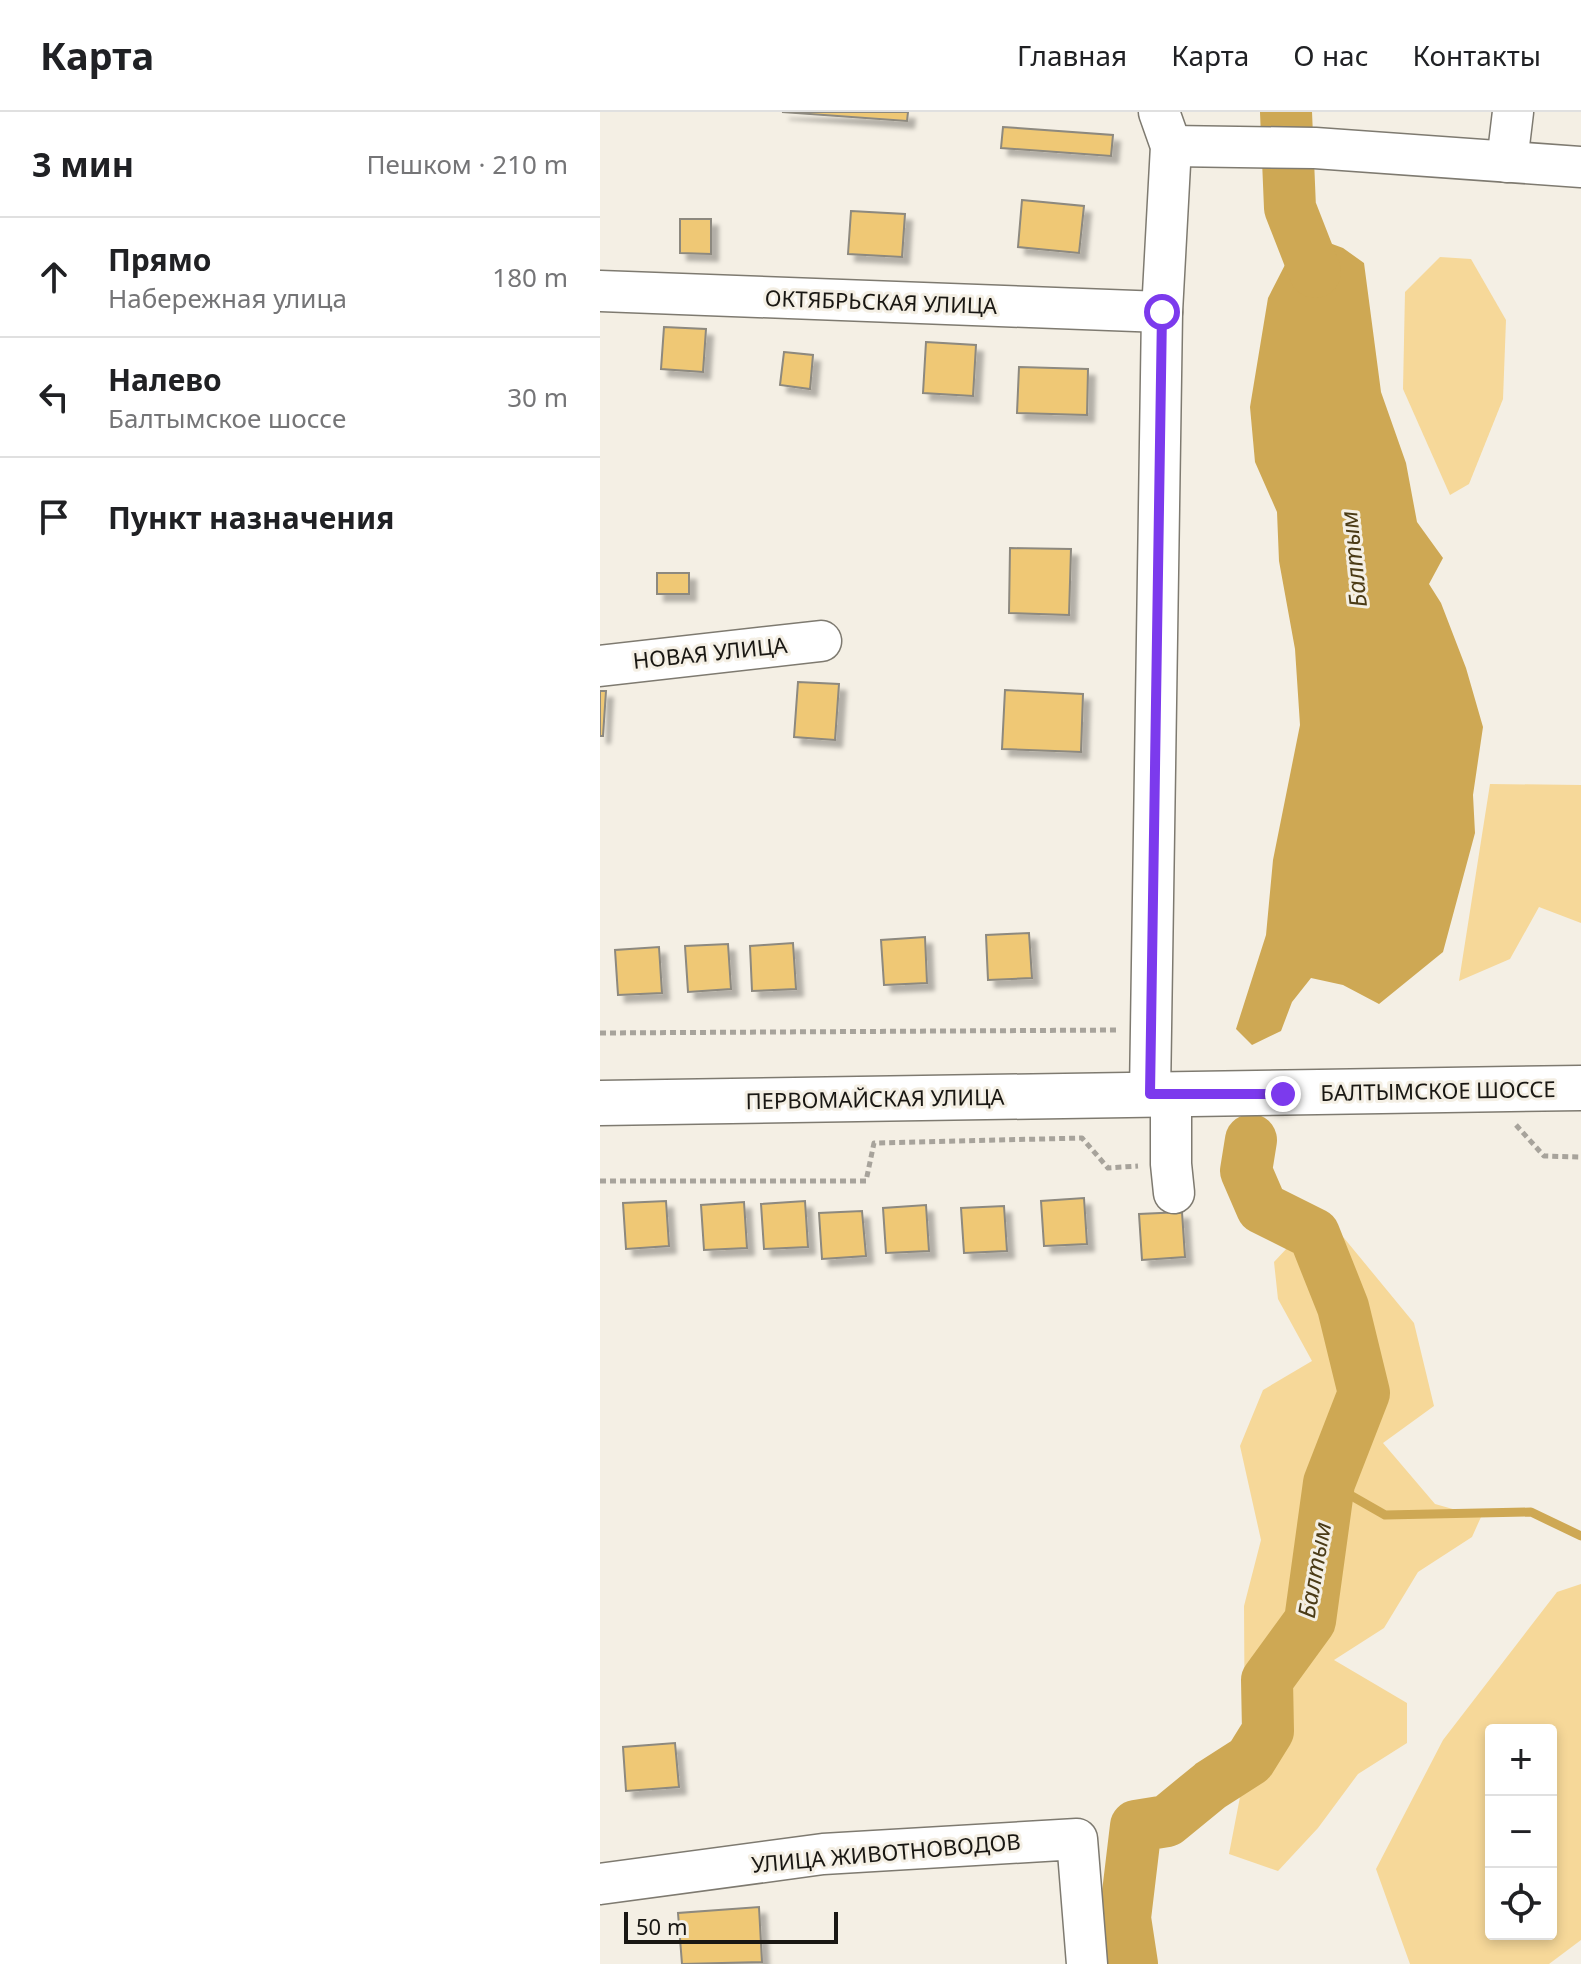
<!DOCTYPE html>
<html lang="ru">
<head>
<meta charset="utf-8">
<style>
  body { margin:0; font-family:"Noto Sans",sans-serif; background:#f6f6f6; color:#202124 }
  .controls { position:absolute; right:24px; bottom:24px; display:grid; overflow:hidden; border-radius:8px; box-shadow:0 4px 12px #0003 }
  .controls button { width:72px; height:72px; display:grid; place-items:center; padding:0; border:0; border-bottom:2px solid #e0e0e0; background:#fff; color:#202124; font:40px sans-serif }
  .scale { position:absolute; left:24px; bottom:20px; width:214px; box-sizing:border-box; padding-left:8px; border:4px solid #191713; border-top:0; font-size:22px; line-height:28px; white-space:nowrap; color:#191713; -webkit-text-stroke:6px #f4efe4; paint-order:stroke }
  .stop { position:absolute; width:24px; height:24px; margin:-18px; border:6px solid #7c3aed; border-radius:50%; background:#fff }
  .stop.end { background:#7c3aed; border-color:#fff; box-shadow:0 2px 8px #0008 }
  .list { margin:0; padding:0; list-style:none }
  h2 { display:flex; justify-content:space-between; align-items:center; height:104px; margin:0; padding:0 32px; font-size:34px }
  h2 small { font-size:26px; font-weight:400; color:#757577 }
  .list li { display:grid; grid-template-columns:52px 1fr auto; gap:24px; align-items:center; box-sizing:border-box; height:120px; padding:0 32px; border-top:2px solid #e0e0e0 }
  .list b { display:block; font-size:30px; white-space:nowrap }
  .list p { margin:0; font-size:26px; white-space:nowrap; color:#757577 }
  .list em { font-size:26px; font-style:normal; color:#757577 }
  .icon { flex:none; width:44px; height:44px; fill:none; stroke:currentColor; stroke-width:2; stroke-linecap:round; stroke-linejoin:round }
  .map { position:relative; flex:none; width:981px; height:1852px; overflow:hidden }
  header { display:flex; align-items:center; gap:48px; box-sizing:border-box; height:112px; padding:0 40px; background:#fff; border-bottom:2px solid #e0e0e0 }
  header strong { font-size:38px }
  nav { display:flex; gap:44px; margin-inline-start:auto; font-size:28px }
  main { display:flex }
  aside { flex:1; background:#fff }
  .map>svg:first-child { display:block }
  .green { fill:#f6d899; fill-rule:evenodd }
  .water { fill:#cea854 }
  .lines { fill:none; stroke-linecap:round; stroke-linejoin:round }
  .stream { stroke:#cea854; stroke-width:9 }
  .river { stroke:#cea854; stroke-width:52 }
  .building { fill:#efc874; stroke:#8d897f; stroke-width:2; filter:url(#shadow) }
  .minor-casing { stroke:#7e7a70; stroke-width:43 }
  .major-casing { stroke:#7e7a70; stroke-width:47 }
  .path { stroke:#a7a39b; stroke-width:5; stroke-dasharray:6 4; stroke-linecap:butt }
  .minor { stroke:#fff; stroke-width:40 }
  .major { stroke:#fff; stroke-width:44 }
  .route { stroke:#7c3aed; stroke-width:10 }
  .labels { text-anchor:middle; stroke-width:6; stroke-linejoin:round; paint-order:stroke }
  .street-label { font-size:22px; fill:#191713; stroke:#f4efe4 }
  .water-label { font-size:24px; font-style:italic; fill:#4b3b16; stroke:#f4efe4 }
</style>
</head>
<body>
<header>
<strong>Карта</strong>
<nav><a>Главная</a><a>Карта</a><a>О нас</a><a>Контакты</a></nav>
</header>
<main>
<aside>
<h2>3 мин<small>Пешком · 210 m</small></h2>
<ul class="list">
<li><svg class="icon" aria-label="ahead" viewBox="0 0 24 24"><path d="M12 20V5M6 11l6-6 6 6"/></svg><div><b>Прямо</b><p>Набережная улица</p></div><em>180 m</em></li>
<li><svg class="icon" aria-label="left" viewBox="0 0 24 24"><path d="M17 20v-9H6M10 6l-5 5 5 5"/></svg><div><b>Налево</b><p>Балтымское шоссе</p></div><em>30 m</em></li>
<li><svg class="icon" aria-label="arrive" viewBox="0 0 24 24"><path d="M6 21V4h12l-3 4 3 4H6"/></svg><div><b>Пункт назначения</b></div></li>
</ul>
</aside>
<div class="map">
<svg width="981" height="1852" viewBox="0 0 981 1852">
  <defs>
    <filter id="shadow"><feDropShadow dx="7" dy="7" stdDeviation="2" flood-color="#0004"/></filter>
  </defs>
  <rect width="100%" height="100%" fill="#f4efe4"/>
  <!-- green -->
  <g class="green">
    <polygon points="840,145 871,147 906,208 903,287 869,372 850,383 803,277 805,180"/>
    <polygon points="890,672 981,673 981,811 939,795 910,847 859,869"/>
    <polygon points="715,1106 744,1126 814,1211 834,1294 783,1331 835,1392 881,1405 872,1425 818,1460 784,1516 734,1548 807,1591 807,1631 758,1662 718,1716 678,1759 629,1742 645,1659 644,1494 661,1428 640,1334 663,1278 712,1249 678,1187 674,1150"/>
    <path d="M981,1472V1828L949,1852H810L776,1757L843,1628L957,1480ZM891,1618H951V1822H891Z"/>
  </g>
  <!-- water -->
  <polygon class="water" points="690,96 716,126 743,136 764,151 781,280 806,351 817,410 843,446 829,472 841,491 866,556 883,615 873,683 875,721 843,840 779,892 743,873 711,866 692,890 681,919 652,933 636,917 666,823 673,748 700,613 695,537 679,449 677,400 655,350 650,295 668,186 688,147 686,126 678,102"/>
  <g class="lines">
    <!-- stream -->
    <polyline class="stream" points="729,1371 785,1403 931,1400 981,1424"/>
    <!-- river -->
    <g class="river">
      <polyline points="686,0 690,96 715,160"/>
      <polyline points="532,1852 525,1806 536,1714 567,1709 611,1673 650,1648 668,1619 667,1568 710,1509 729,1371 764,1281 743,1195 714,1122 662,1096 646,1059 651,1028"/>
    </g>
  </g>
  <!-- building -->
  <g class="building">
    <polygon points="182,0 308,0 307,9"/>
    <polygon points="403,15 513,23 511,44 401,36"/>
    <polygon points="422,88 484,94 479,141 418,135"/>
    <polygon points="251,99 305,102 302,145 248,142"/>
    <polygon points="80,107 111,107 111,142 80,141"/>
    <polygon points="64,215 106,217 103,260 61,257"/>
    <polygon points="326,230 376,233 373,284 323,281"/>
    <polygon points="184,240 213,243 210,277 180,273"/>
    <polygon points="419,255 488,257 487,303 417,301"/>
    <polygon points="410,436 471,437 469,503 409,501"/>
    <rect x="57" y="461" width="32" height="21"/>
    <polygon points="198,570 239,572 235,628 194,625"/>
    <polygon points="405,578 483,582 481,640 402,637"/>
    <polygon points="0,579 6,579 3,624 0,624"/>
    <polygon points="429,821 432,866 388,868 386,823"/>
    <polygon points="325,825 327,871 284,873 281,828"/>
    <polygon points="193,831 196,877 152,879 150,834"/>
    <polygon points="128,832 131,877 88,880 85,834"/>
    <polygon points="59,835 62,881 18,883 15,838"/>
    <polygon points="484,1086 487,1132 444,1134 441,1089"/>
    <polygon points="66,1089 69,1134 26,1137 23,1091"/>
    <polygon points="205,1089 208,1135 164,1137 161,1092"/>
    <polygon points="144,1090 147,1136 104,1138 101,1093"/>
    <polygon points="326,1093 329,1139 286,1141 283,1096"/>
    <polygon points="404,1094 407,1139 364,1141 361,1096"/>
    <polygon points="262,1099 266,1144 222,1147 219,1101"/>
    <polygon points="582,1100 585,1145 542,1148 539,1102"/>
    <polygon points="75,1631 79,1675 26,1679 23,1635"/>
    <polygon points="159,1795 162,1850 82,1852 78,1801"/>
  </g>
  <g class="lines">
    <defs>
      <g id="minor">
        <polyline points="571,34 715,36 981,55"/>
        <polyline points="907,50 913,0"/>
        <polyline points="0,179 562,200"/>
        <polyline points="0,554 221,529"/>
        <polyline points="550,982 562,200 571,34 559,0"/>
        <polyline points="571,982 571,1052 574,1081"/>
        <polyline points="0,1772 223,1742 477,1727 487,1852"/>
      </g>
      <polyline id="major" points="0,991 981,976"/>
    </defs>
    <!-- minor casing -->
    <use href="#minor" class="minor-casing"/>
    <!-- major casing -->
    <use href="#major" class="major-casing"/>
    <!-- path -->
    <g class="path">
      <polyline points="0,921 519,918"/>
      <polyline points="916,1013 944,1044 981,1045"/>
      <polyline points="0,1069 266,1069 274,1031 482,1026 508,1056 538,1054"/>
    </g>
    <!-- minor -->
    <use href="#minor" class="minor"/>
    <!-- major -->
    <use href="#major" class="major"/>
  </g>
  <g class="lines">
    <!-- route -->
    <polyline class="route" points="562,200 550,982 683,982"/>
  </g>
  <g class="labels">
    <!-- street labels -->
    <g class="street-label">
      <text transform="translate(281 190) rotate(2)" y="8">ОКТЯБРЬСКАЯ УЛИЦА</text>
      <text transform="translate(110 541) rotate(-6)" y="8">НОВАЯ УЛИЦА</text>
      <text transform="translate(838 979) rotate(-1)" y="8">БАЛТЫМСКОЕ ШОССЕ</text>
      <text transform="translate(275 987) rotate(-1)" y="8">ПЕРВОМАЙСКАЯ УЛИЦА</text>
      <text transform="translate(286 1741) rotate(-5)" y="8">УЛИЦА ЖИВОТНОВОДОВ</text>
    </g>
    <!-- water labels -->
    <g class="water-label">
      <text transform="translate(754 447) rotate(-96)" y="8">Балтым</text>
      <text transform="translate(715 1458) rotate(-80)" y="8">Балтым</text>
    </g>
  </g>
</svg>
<div class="controls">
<button>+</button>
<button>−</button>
<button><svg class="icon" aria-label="locate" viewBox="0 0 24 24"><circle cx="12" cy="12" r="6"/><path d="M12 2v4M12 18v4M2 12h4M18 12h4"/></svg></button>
</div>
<div class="scale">50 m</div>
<div class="stop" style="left:562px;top:200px"></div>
<div class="stop end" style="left:683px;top:982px"></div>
</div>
</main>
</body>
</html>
